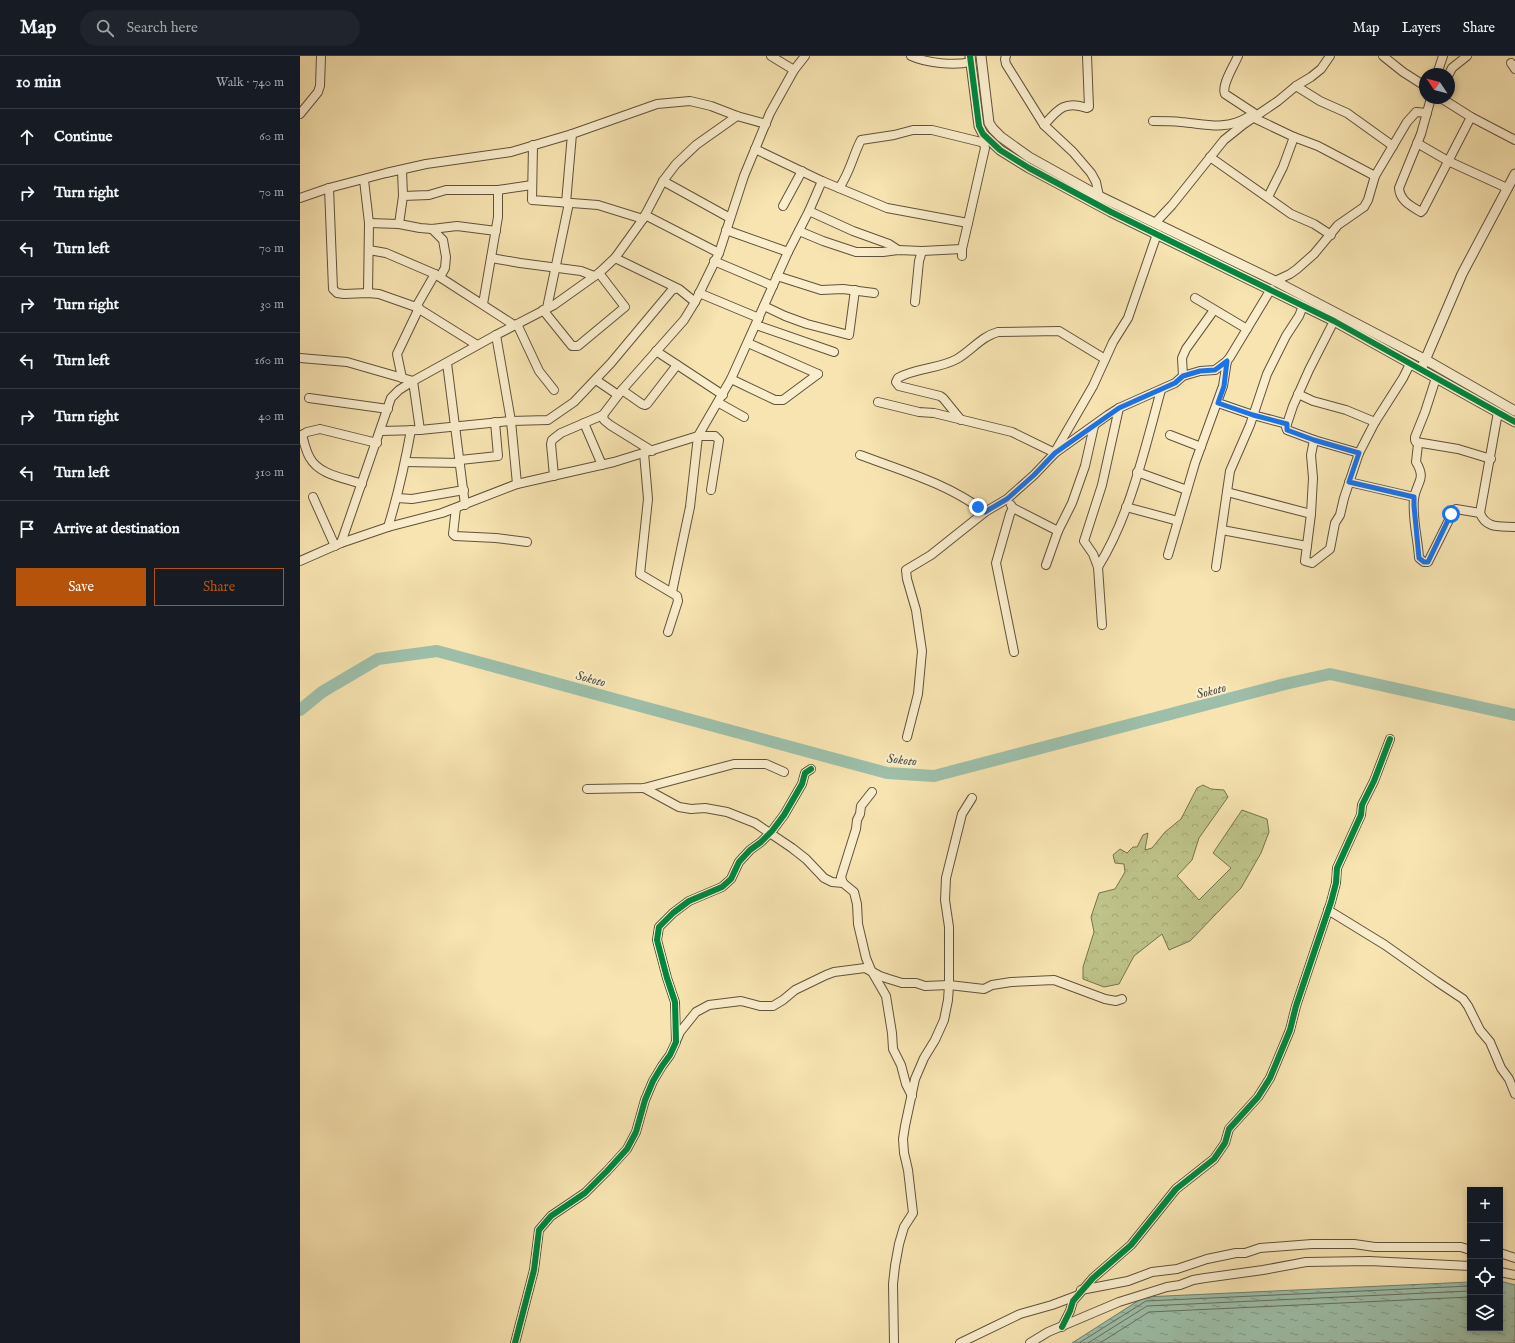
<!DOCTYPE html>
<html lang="en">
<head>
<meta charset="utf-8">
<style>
  body { margin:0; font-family:"IM FELL English",serif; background:#20242c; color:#f1f3f6 }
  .controls { position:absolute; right:12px; bottom:12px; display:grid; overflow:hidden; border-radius:0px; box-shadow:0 2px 6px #0003 }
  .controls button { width:36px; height:36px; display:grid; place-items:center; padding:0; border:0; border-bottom:1px solid #363941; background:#171b24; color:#f1f3f6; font:20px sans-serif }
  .compass { position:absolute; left:1119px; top:12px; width:36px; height:36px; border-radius:50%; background:#171b24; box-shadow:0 2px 6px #0003; rotate:305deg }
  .stop { position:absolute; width:12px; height:12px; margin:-9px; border:3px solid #1a73e8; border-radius:50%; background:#fff }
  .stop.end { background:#1a73e8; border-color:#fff; box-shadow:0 1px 4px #0008 }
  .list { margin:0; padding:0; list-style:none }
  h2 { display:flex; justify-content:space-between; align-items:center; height:52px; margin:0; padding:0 16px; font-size:17px }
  h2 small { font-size:13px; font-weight:400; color:#9ea1a6 }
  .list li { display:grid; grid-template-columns:26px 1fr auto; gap:12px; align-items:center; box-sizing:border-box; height:56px; padding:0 16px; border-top:1px solid #363941 }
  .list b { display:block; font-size:15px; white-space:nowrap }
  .list em { font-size:13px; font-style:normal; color:#9ea1a6 }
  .actions { display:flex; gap:8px; padding:12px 16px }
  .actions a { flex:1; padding:9px 0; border:1px solid #b45309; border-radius:0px; text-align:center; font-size:14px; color:#b45309 }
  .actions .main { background:#b45309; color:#fff }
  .icon { flex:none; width:22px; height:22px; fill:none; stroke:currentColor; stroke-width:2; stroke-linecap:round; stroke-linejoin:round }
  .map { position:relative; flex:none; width:1215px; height:1287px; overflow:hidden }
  header { display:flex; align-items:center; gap:24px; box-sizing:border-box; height:56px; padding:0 20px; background:#171b24; border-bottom:1px solid #363941 }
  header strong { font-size:19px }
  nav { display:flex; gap:22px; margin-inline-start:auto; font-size:14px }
  .search { width:280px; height:36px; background:#20242c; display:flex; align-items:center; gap:10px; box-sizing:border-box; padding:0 14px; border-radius:22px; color:#9ea1a6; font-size:15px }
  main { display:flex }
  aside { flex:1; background:#171b24 }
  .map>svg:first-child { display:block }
  .forest { fill:url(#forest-crowns); stroke:#767350 }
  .water { fill:url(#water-ripples); stroke:#71806e }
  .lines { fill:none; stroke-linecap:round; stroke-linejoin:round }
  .shore { stroke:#667060; stroke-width:1 }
  .river { stroke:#9dbfaa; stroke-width:12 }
  .minor-casing { stroke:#60523c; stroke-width:10 }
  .tertiary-casing { stroke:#60523c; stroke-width:11 }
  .minor { stroke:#faedcc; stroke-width:8 }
  .tertiary { stroke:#faedcc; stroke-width:9 }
  .cycleway-casing { stroke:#faedcc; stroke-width:8 }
  .cycleway { stroke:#00873e; stroke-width:6 }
  .route { stroke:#1a73e8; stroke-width:5 }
  .labels { text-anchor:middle; stroke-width:4; stroke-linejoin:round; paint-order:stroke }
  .water-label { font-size:13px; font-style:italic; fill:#4f5142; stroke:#faedcc }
</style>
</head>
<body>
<header>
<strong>Map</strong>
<div class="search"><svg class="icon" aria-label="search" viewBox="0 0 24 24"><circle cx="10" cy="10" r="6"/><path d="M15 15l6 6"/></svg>Search here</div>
<nav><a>Map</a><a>Layers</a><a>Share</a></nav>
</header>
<main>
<aside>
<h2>10 min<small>Walk · 740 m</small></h2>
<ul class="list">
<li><svg class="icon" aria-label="ahead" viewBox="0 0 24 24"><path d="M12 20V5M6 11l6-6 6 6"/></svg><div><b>Continue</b></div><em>60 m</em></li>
<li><svg class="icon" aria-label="right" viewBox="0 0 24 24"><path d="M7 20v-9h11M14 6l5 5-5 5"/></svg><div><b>Turn right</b></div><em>70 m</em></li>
<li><svg class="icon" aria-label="left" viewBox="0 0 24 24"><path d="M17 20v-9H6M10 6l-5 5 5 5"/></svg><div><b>Turn left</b></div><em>70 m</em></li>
<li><svg class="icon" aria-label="right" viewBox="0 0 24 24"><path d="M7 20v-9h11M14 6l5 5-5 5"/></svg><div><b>Turn right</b></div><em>30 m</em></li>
<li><svg class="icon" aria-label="left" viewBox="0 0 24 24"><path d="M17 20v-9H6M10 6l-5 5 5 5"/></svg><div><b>Turn left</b></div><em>160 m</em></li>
<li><svg class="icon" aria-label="right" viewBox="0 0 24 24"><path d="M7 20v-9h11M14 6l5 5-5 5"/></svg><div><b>Turn right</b></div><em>40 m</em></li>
<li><svg class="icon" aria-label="left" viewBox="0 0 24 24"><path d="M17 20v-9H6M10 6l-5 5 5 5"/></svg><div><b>Turn left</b></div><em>310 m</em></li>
<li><svg class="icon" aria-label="arrive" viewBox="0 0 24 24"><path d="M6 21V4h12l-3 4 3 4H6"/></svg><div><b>Arrive at destination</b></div></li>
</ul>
<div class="actions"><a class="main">Save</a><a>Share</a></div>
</aside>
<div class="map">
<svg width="1215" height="1287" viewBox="0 0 1215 1287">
  <defs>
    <pattern id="forest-crowns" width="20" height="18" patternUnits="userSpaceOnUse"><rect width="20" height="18" fill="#bec48a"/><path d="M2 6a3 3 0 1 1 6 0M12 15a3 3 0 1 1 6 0" fill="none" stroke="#a4a876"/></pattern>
    <pattern id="water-ripples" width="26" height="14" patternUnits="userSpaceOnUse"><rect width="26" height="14" fill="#9dbfaa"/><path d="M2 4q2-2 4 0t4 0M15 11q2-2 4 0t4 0" fill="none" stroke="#809b89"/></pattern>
  </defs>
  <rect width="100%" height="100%" fill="#f7e4b1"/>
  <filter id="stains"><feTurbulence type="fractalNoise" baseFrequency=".005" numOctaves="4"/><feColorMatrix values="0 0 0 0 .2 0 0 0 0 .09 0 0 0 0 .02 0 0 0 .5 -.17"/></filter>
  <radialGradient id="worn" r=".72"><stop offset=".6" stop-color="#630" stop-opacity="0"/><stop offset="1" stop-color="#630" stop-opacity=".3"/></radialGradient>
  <!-- forest -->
  <polygon class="forest" points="903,729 911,733 924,734 928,741 899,782 892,804 877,820 899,844 931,812 913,797 942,754 967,763 969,776 961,797 941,832 890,885 869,894 862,878 834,900 819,928 804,931 783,923 783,911 794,876 791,861 799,837 815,833 825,816 824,808 815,807 813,799 820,793 827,797 833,791 837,791 843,779 848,777 845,794 852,792 865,776 881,763 897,732"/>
  <!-- water -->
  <polygon class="water" points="1200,1225 1215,1229 1215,1287 772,1287 844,1241 1170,1226 1170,1272 1200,1272"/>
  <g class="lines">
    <!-- shore -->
    <g class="shore">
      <polyline points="779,1287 846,1245 1170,1230"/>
      <polyline points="788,1287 847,1250 1170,1235"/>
      <polyline points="800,1287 849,1256 1170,1241"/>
    </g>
    <!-- river -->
    <polyline class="river" points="0,654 22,636 78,603 137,595 587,717 634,720 985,628 1030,618 1215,659"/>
    <defs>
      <g id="minor">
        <polyline points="471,0 494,14"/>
        <path d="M611,0C626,7 655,10 670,6"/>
        <polyline points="706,0 705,3 706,8 744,69 773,96 791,117 796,126 799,140"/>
        <path d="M938,0C934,10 921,29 925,38L954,57V62L994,81L1018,90L1075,120"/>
        <polyline points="1083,0 1103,16 1125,30"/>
        <polyline points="1211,7 1215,13"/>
        <polyline points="1137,18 1143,0"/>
        <polyline points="1149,18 1152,12 1167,0"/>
        <polyline points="996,30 1020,45 1047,57 1093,90"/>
        <path d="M1131,42L1121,78L1099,132C1100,145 1111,150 1121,156L1123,154L1171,61"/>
        <polyline points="1141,42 1171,61 1215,84"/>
        <polyline points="0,58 18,36 20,30 21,0"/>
        <path d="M853,65C862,65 872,65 881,66C906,68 925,75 948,61"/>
        <path d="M744,69C758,53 765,44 787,52L789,51L787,0"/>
        <polyline points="1117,87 1148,105 1207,132"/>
        <polyline points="233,89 232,144 298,149 343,163"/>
        <polyline points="455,93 522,125 587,152 668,167"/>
        <polyline points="910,101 991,158 1014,168 1031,179"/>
        <polyline points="64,124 69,167 68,237"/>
        <polyline points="363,125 430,162"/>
        <polyline points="29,132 33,233 37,237 44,238 68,237 79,238 116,251 177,289"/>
        <path d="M539,132C550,117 553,99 561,84L594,79L613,74H632L681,86L684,88L685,92L668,167L662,193V200"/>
        <polyline points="103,140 129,139 146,134 198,134 232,129"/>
        <polyline points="968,141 983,111 994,81"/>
        <polyline points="0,142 29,132 86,117 126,108 211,96 272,78 357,48 390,45 411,50 437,60 466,68"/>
        <polyline points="266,147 272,78"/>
        <polyline points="483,150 502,115"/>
        <polyline points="509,155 553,175 589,188 598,194"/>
        <polyline points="345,159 419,197"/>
        <polyline points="856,166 872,149 924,84 944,68 978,45 996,30 1011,21 1021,13 1030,0"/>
        <polyline points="69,167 99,168 120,172 132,173 157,170 196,175"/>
        <polyline points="99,168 103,140 102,114"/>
        <polyline points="132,173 143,184 146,201 145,212 140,221"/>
        <polyline points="426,174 488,196"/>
        <polyline points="499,175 523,185 556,196 583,196 598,194 622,195 662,193"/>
        <polyline points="69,194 86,197 135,218 214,269"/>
        <polyline points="191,202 220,207 281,215 294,220"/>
        <polyline points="315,202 379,233 395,246"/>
        <polyline points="414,205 473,230"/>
        <polyline points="477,220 521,234 543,233 574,237"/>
        <polyline points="975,225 990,218 997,213 1014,198 1038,169 1064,151 1068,144 1075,120 1107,66 1116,56 1127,57"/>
        <polyline points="399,237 459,262"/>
        <polyline points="895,242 947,273"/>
        <polyline points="615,246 619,205 622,195"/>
        <polyline points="183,248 198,161 198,134"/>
        <polyline points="464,250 485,260 507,268 549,279 555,234"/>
        <polyline points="116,251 135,218"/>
        <polyline points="247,252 269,147"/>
        <polyline points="243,254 272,290 278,290 325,251 299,217"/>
        <polyline points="1034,265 1009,314 993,350 986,371 987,374 1014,384 1059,397"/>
        <polyline points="217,268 239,315 254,334"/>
        <polyline points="456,269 534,296"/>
        <polyline points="196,279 211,365 217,428"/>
        <polyline points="448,287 518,318"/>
        <polyline points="356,295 423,339"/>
        <polyline points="0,302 47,306 113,325"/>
        <polyline points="147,307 165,449"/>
        <polyline points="883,320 882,302 886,293 914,254"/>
        <polyline points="102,322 97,298 119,252"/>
        <path d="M1136,322L1125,356L1115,381V384L1118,388L1116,406C1127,424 1116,426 1114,443C1112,463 1118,483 1119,502L1124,506H1128L1154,454L1156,453L1180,457"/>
        <polyline points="431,323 475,344 483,344 518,318"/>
        <polyline points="296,324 318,339"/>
        <polyline points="113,325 120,374"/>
        <polyline points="322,334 342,348 345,349 347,348 377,309"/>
        <polyline points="998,338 1013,345 1046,354 1075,366"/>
        <polyline points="9,342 88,353"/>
        <polyline points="578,346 619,356 634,357 712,376 755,397"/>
        <polyline points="419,347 444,361"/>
        <polyline points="918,347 953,359 987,368"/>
        <path d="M1198,356L1180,457C1186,473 1200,470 1215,471"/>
        <polyline points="303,359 304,364 310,369 352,395"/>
        <path d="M661,364L643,342L640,340L599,330L596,326L598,322C615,312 639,313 657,303C671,295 682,280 698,276L759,275L805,303"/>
        <polyline points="284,367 302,409"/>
        <polyline points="81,375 120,374 211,365 248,364 274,346 311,307 372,234 375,233"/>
        <path d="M2,379C4,386 6,396 10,402C19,419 45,422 62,428"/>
        <polyline points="870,379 901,391"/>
        <polyline points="0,380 7,376 20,373 77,387"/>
        <polyline points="1014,384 1011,399 1013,422 1011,458 1005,505 1012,507 1030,493 1035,467 1040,459 1044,442 1059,397 1075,366 1103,322 1110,308"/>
        <polyline points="1116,386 1158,393 1191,403"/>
        <polyline points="756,394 793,330 813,286 828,262 857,178"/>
        <polyline points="344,397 348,443 340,518 377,540 378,545 368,576"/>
        <path d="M560,399C603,415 649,428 685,456"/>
        <polyline points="160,404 198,400 195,366"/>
        <polyline points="105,406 160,407"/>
        <polyline points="837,416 887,434"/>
        <polyline points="254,420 251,388 252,384 261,377 303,359 322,334 384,264 395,246 419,197 444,120 470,57 494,14 505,0"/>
        <polyline points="1049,426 1114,441"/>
        <polyline points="927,436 1011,458"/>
        <polyline points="13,441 35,490"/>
        <polyline points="97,442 112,443 164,434"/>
        <polyline points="711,449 713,452 758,475"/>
        <polyline points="826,451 878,465"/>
        <polyline points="156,452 153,478 155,480 196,482 227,486"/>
        <polyline points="713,452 710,458 696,507 714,596"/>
        <path d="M88,471C98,439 105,407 111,374"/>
        <polyline points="922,474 1007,490"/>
        <polyline points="41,487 91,342 99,334 113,325 196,279 254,249 299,217 315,202 343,163 363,125 376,108 396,89 437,60"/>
        <polyline points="868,499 895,407 923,330 927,305"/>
        <polyline points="0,505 41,487 88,471 142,457 217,428 314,406 398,380 415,380 419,384 411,434"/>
        <polyline points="746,509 758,475 772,447 785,410 794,370"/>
        <path d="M798,511C830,460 845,392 861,334"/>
        <polyline points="916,511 930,415 950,369 967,318 986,280 999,260 1003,250"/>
        <polyline points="372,536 390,451 398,380 431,323 488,196 509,155 522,125"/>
        <polyline points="802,569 798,511 793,498 784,485 802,429 819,352"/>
        <polyline points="607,681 618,638 622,595 616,554 607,523 606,514 631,499 685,456 707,443 734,419 755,397 808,359 819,352 875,327 883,320 900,315 915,314 927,305 930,301 971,233"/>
        <polyline points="344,732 379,751 391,753 405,752 427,756 455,767 492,792 506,803 524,822 532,826 543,827"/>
        <polyline points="287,733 344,732 434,708 466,708 484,716"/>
        <polyline points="572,736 561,750 560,758 557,764 556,773 541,821 543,827 554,836 557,848 558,868 566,902 571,914 586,940 592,977 593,993 601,1009 606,1028 612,1040"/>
        <polyline points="1028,854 1085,889 1136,925 1163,943 1168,950 1180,974 1190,986 1201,1012 1209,1023 1215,1038"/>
        <polyline points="377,983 380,976 396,956 409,949 441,945 460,950 473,950 483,944 495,934 526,919 534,916 565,912 580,920 589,923 602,927 616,927 625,930 649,929 684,933 692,929 711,926 754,924 805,943 816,945 822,943"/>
        <polyline points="1200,1197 1215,1202"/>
        <polyline points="1200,1216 1215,1219"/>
        <polyline points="781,1234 828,1225 852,1216 877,1213 907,1203 936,1197 945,1197 960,1192 1012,1188 1054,1188 1075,1191 1161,1191 1170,1194"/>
        <polyline points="762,1271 770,1255 773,1245 793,1222 831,1189 876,1133 914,1103 925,1087 929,1073 958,1041 970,1022 990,974 996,950 1031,846 1036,827 1037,812 1061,759 1062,749 1074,725 1090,683"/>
        <polyline points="215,1287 234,1214 239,1174 251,1160 285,1137 307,1115 327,1093 336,1076 345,1044 353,1025 362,1010 370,999 376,986 375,946 367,922 357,884 359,871 373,857 389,845 422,831 431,823 439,806 450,794 461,786 472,775 484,759 502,728 505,717 511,713"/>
        <polyline points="594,1287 593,1228 595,1210 599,1188 604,1171 613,1157 608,1114 604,1097 603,1083 605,1070 615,1023 624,1002 635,984 644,964 648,944 649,929 649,871 645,844 646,822 662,758 672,742"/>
        <polyline points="660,1287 720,1258 752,1249 776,1240"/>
        <polyline points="730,1287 748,1276 819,1246 867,1231 880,1229 893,1224 905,1222 963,1214 1006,1206 1069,1205 1170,1210"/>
      </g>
      <g id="tertiary">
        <polyline points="670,0 679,70 683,78 700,94 729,112 811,156 1034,265 1215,366"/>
        <polyline points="681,0 689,67 693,73 701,81 729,101 799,140 975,225 1126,304 1215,355"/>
        <polyline points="1123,309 1162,218 1215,118"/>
      </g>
    </defs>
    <!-- minor casing -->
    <use href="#minor" class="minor-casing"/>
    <!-- tertiary casing -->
    <use href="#tertiary" class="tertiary-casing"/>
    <!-- minor -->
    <use href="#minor" class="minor"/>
    <!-- tertiary -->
    <use href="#tertiary" class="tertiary"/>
    <defs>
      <g id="cycleway">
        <polyline points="670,0 679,70 683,78 700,94 729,112 811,156 1034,265 1215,366"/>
        <polyline points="762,1271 770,1255 773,1245 793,1222 831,1189 876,1133 914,1103 925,1087 929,1073 958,1041 970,1022 990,974 996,950 1031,846 1036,827 1037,812 1061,759 1062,749 1074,725 1090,683"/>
        <polyline points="215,1287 234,1214 239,1174 251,1160 285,1137 307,1115 327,1093 336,1076 345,1044 353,1025 362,1010 370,999 376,986 375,946 367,922 357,884 359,871 373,857 389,845 422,831 431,823 439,806 450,794 461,786 472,775 484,759 502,728 505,717 511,713"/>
      </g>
    </defs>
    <!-- cycleway casing -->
    <use href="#cycleway" class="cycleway-casing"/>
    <!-- cycleway -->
    <use href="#cycleway" class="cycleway"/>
  </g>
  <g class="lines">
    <!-- route -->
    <polyline class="route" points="678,451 685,456 707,443 734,419 755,397 819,352 875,327 883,320 900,315 915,314 927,305 924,330 918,347 953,359 987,368 987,374 1014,384 1059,397 1049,426 1114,441 1114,450 1119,502 1124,506 1128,506 1151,458"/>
  </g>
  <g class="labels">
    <!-- water labels -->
    <g class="water-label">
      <text transform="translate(291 622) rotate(15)" y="5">Sokoto</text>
      <text transform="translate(911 634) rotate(-14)" y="5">Sokoto</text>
      <text transform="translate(602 703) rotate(6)" y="5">Sokoto</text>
    </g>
  </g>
  <rect width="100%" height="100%" filter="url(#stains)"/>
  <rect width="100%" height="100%" fill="url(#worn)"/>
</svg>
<div class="controls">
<button>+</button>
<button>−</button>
<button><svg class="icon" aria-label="locate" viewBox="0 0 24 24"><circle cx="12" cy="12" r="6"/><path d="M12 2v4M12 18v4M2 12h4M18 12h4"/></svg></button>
<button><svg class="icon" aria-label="layers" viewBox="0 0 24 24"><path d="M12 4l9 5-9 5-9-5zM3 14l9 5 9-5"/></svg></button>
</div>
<svg class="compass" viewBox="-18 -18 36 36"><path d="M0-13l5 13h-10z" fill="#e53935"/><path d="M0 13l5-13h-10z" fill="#9ea1a6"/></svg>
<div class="stop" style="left:1151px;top:458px"></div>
<div class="stop end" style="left:678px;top:451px"></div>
</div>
</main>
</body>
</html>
